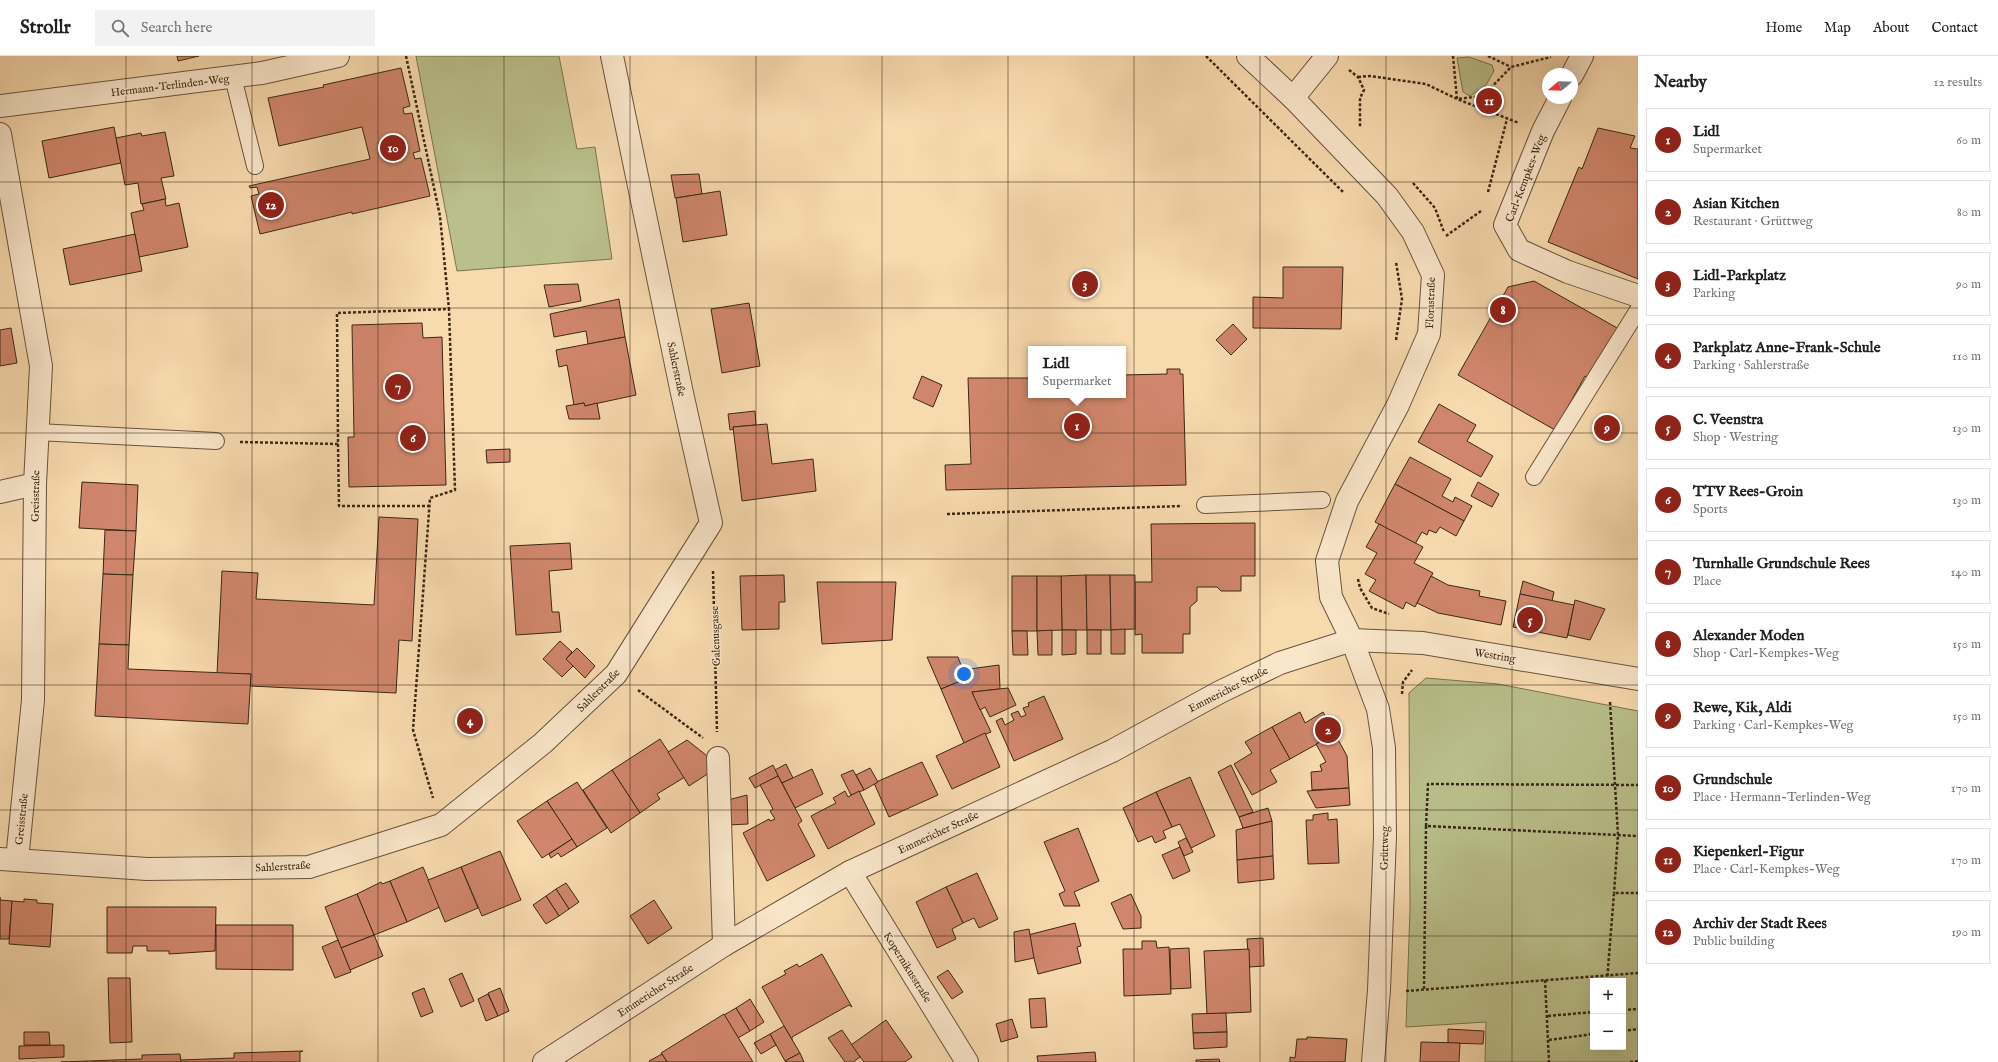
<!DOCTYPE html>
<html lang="en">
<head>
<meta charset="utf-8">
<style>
  body { margin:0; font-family:"IM FELL English",serif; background:#f2f2f2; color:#202124 }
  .controls { position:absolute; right:12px; bottom:12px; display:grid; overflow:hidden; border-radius:0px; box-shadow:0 4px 16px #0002 }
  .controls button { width:36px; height:36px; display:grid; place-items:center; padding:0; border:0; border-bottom:1px solid #e0e0e0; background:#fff; color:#202124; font:20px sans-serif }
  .compass { position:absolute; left:1542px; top:12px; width:36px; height:36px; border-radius:50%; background:#fff; box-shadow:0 4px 16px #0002; rotate:251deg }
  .you { position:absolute; left:964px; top:618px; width:14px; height:14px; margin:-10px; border:3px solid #fff; border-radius:50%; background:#1a73e8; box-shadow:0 0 0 6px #1a73e833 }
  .badge { display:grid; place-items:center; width:26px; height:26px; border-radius:50%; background:#8f2418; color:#fff; font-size:13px; font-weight:700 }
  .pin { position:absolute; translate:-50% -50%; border:2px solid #fff; box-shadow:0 1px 4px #0006 }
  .popup { position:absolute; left:1028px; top:290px; width:98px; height:52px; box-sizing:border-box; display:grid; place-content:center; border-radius:0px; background:#fff; filter:drop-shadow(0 1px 3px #0005); font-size:13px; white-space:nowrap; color:#757577 }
  .popup b { font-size:15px; color:#202124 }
  .popup::after { content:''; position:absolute; left:50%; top:100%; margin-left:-8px; border:8px solid transparent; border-top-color:#fff }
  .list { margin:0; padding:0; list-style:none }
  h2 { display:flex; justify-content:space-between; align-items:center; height:52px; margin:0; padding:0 16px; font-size:17px }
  h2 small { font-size:13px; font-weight:400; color:#757577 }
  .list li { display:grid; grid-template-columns:26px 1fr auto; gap:12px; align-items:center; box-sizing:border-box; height:64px; margin:0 8px 8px; padding:0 8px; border:1px solid #e0e0e0; border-radius:0px }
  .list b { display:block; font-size:15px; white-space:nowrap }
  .list p { margin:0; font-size:13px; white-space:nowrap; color:#757577 }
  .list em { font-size:13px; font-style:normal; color:#757577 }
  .icon { flex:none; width:22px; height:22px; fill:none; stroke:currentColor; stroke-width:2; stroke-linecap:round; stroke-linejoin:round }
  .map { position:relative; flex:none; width:1638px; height:1006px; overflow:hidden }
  header { display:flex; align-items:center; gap:24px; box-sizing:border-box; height:56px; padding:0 20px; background:#fff; border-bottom:1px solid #e0e0e0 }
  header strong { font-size:19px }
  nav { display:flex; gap:22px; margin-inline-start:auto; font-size:14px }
  .search { width:280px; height:36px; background:#f2f2f2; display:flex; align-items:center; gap:10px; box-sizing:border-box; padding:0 14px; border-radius:0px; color:#757577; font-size:15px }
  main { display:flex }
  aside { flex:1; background:#fff }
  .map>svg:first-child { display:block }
  .green { fill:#bac08c; stroke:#7a7450; fill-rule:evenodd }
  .building { fill:#d0866c; stroke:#3b2815 }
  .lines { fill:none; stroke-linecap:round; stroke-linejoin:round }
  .service-casing { stroke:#6a543c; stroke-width:18 }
  .minor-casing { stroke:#6a543c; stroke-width:24 }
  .path { stroke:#3b2815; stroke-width:2.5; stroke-dasharray:3 2; stroke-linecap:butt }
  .service { stroke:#fae7cb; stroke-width:16 }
  .minor { stroke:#fae7cb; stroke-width:22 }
  .grid { fill:none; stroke:#3b2815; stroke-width:1; stroke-opacity:0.55 }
  .labels { text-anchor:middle; stroke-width:3; stroke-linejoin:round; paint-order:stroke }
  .street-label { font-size:11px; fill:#3b2815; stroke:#fae7cb }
</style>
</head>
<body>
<header>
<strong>Strollr</strong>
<div class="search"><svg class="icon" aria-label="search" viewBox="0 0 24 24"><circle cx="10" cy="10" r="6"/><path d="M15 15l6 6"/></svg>Search here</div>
<nav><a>Home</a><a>Map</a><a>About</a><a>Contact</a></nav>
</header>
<main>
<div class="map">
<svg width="1638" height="1006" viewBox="0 0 1638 1006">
  <rect width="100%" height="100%" fill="#f8daaf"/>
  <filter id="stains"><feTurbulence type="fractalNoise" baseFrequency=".005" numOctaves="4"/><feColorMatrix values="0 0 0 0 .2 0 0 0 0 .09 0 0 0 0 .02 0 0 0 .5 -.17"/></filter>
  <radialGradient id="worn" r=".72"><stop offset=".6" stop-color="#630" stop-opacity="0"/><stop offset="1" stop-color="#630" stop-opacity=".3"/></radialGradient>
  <!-- green -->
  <g class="green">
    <polygon points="416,0 559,0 577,93 595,91 612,203 457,215"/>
    <polygon points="1469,1 1492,9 1494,15 1486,29 1470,40 1463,36 1457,2"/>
    <path d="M1426,622L1498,628L1638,655V1006H1485L1486,966L1406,971L1410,853L1409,637ZM1593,925H1623V991H1593Z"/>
  </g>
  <!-- building -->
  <g class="building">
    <polygon points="177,0 199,0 178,5"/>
    <polygon points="401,12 410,50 403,52 404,58 412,57 420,95 413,97 415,103 421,102 430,140 352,158 352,156 260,178 251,140 259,138 257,131 250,132 249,130 370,103 362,71 279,90 268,42 324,31 323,29"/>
    <polygon points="114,71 121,107 49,122 42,85"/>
    <polygon points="1598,72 1635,80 1630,92 1638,93 1638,223 1548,186 1578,113 1579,111 1582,113"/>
    <polygon points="165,76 174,120 161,122 166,143 141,148 138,127 125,129 116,82 141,77 142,80"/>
    <polygon points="699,118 702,138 675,142 671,119"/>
    <polygon points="720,135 727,179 683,186 676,142"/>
    <polygon points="165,143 166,150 179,147 188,191 139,201 131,157 144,154 142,148"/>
    <polygon points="135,178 142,215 70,229 63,193"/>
    <polygon points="1283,211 1343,211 1341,273 1253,272 1253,241 1283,242"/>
    <polygon points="1534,225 1619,273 1591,323 1585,320 1555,374 1458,319 1508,231"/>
    <polygon points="578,228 581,245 549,251 544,229"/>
    <polygon points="619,243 625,281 588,288 586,275 554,281 550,258"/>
    <polygon points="749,247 760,310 722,317 711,253"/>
    <polygon points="422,267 423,282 442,281 446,429 349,431 348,381 354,381 352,269"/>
    <polygon points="1233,268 1247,283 1231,299 1216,284"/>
    <polygon points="11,272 17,307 0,310 0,274"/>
    <polygon points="625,281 636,339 585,350 584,347 574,349 567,309 559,311 556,294"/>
    <polygon points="1167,313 1180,313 1180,318 1183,318 1186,429 946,434 945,409 971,408 968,322 1031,322 1031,339 1123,339 1123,319 1167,318"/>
    <polygon points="922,320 942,329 933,351 913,342"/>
    <polygon points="584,347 585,350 597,347 600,363 569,363 566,350"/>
    <polygon points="1439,348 1476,369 1467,385 1493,400 1481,421 1418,386"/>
    <polygon points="755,355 756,369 733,371 734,373 730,374 728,358"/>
    <polygon points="767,368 772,408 813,403 816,435 742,445 733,371"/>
    <polygon points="510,393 510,406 487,407 486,394"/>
    <polygon points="1410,401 1451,423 1442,440 1453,446 1455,441 1472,450 1464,465 1395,428"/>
    <polygon points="82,426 138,429 136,475 79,472"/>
    <polygon points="1478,426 1499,438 1492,451 1471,440"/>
    <polygon points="1395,428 1464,465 1456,480 1440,471 1436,477 1429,474 1427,479 1422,476 1415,488 1375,466"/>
    <polygon points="379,461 418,463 412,585 399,584 396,637 250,630 251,618 217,618 222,515 258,517 256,543 374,549"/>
    <polygon points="1255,467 1255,520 1241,520 1241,535 1221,535 1217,531 1197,531 1197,545 1190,551 1190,578 1183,578 1183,597 1142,597 1142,578 1135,579 1135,526 1152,526 1151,468"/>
    <polygon points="1379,468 1423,491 1414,507 1433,517 1415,551 1406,546 1403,553 1369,535 1376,524 1365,518 1377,497 1366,491"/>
    <polygon points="105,474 136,475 133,519 103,518"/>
    <polygon points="570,487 572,513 549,515 552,556 559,556 561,576 516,579 510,490"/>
    <polygon points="103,518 133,519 129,589 99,588"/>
    <polygon points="784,519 785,546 779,546 779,573 742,574 740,520"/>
    <polygon points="1086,519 1087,574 1062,574 1061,520"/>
    <polygon points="1086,519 1110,519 1111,574 1087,574"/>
    <polygon points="1110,519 1135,519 1135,573 1111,574"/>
    <rect x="1012" y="520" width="25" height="55"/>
    <polygon points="1037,520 1061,520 1062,574 1037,575"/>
    <polygon points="1431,520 1448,529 1480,535 1479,540 1506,545 1501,569 1438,557 1417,547"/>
    <polygon points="1523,525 1554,536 1552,545 1520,538"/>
    <polygon points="817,526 896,526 892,584 822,588"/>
    <polygon points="1520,538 1574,549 1567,582 1513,571"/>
    <polygon points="1575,544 1605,553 1590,584 1568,579"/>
    <polygon points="1125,573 1125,598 1111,598 1111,574"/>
    <polygon points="1052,574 1052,599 1038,599 1037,575"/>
    <polygon points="1062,574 1076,574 1076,598 1062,599"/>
    <rect x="1087" y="574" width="14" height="24"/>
    <polygon points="1012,575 1027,575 1028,599 1013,599"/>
    <polygon points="560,585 572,596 566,603 573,610 562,621 543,603"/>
    <polygon points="99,588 129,589 128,613 251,618 248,668 95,660"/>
    <polygon points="577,592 595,610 585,622 566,603"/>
    <polygon points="927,601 958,601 966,623 941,633"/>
    <polygon points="999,609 1000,633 972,636 991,676 964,687 941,633 966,623 962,614"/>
    <polygon points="1008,632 1016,649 990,661 985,651 980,654 972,636"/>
    <polygon points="1044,640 1063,683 1014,705 996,665 1002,662 1005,669 1014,664 1011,658 1018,655 1021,661 1026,659 1023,652 1029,650 1028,647"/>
    <polygon points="1300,656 1305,667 1323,656 1335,678 1290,703 1272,671"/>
    <polygon points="1272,671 1290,703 1270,714 1277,726 1252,739 1234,708 1252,697 1245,686"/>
    <polygon points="985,677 1000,711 952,733 936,700"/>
    <polygon points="1335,678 1347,700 1349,732 1312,734 1311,716 1322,715 1320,709 1326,706 1316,688"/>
    <polygon points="660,683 685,721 657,738 660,743 640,757 612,714"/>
    <polygon points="687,684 711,703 712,715 689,730 668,696"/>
    <polygon points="922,706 938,739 889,761 874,727"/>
    <polygon points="786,708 793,722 782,727 775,714"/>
    <polygon points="773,709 778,720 755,732 749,722"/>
    <polygon points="1231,709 1253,756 1239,761 1218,716"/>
    <polygon points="870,712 878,726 864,734 856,719"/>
    <polygon points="812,713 823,738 795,752 782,727"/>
    <polygon points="612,714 640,757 611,777 583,734"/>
    <polygon points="853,714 864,734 851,739 841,719"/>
    <polygon points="778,720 802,765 798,768 815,800 767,825 743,777 769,763 770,765 775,763 770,755 773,753 760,729"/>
    <polygon points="1190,721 1215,780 1191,792 1180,768 1172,771 1156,736"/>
    <polygon points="577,726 607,772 577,791 547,745"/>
    <polygon points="1349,732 1350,749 1316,752 1307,735"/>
    <polygon points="845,735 848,741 859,735 875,768 828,793 811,760 836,747 833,742"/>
    <polygon points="1156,736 1172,771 1163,775 1166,782 1155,787 1152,780 1138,786 1123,752"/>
    <polygon points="747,739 748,768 728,769 728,744"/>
    <polygon points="547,745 572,783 542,802 517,765"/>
    <polygon points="1268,752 1272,765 1243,772 1239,761"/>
    <polygon points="1328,757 1328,764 1337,763 1339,807 1308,808 1306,764 1313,764 1313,759"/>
    <polygon points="1272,765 1273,800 1237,804 1236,774"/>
    <polygon points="1078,772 1099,825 1074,836 1080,850 1064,850 1059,838 1065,835 1044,786"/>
    <polygon points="1186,782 1193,796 1184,800 1178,786"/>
    <polygon points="572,783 577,791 561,801 558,797 551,802 549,798"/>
    <polygon points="1180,791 1190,815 1173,823 1162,799"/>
    <polygon points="500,795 521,844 482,860 461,811"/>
    <polygon points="1273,800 1274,823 1238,827 1237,804"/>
    <polygon points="423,811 440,851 407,866 390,825"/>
    <polygon points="461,811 478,852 445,866 428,824"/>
    <polygon points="977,817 998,863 979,872 974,862 963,867 946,831"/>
    <polygon points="390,825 407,866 374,879 357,838 381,826 382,828"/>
    <polygon points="566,827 579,846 569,853 556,833"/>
    <polygon points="946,831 963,867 952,873 956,883 937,892 916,846"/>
    <polygon points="556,833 569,853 559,860 546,840"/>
    <polygon points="357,838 374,879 341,892 325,851"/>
    <polygon points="1131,838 1141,860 1141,872 1123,873 1111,847"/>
    <polygon points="546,840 559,860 546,868 533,849"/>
    <polygon points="0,841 0,844 12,845 9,883 0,883"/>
    <polygon points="24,843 37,844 37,847 53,848 50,891 9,888 12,845 24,846"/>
    <polygon points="654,844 672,872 648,888 630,860"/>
    <polygon points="107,851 216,851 215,895 169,898 169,895 147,895 147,890 133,890 132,897 107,897"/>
    <polygon points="1075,867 1081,890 1077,891 1081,907 1038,918 1028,879"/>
    <polygon points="216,869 293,869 293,914 216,913"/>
    <polygon points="1029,873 1034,902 1015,906 1014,876"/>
    <polygon points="374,879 383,900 350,914 341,892"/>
    <polygon points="1263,882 1264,910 1249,911 1247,883"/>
    <polygon points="338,884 351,916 335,922 322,891"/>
    <polygon points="1142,885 1156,885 1157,892 1169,891 1171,938 1124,940 1123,893 1142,893"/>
    <polygon points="1189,892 1191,932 1171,933 1170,893"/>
    <polygon points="1249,893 1251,956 1207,958 1204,895"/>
    <polygon points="822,898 852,951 849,949 792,981 792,984 762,931 786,918 784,915 797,908 799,911"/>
    <polygon points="948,914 963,936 952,943 937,921"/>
    <polygon points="462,917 474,945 461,951 449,923"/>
    <polygon points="108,922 130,922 132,986 110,987"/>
    <polygon points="424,932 433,956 421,961 412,937"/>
    <polygon points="500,932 509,955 498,960 488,937"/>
    <polygon points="488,938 498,960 486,965 478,943"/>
    <polygon points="1045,942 1047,971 1031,972 1029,943"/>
    <polygon points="750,943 764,966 750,975 736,952"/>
    <polygon points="736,952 750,975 738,982 724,959"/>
    <polygon points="1226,957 1227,976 1193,977 1192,958"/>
    <polygon points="724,958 753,1006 667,1006 661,997"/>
    <polygon points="1012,963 1018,981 1001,986 996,968"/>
    <polygon points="886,964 912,1001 905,1006 864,1006 851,989"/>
    <polygon points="784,970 800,997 785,1005 770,978"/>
    <polygon points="1448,973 1484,975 1483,988 1448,987"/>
    <polygon points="842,974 860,1001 853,1006 845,1006 828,982"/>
    <polygon points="24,976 49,976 50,989 24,989"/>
    <polygon points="1227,976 1227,991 1194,993 1193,977"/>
    <polygon points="770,978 776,989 761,998 754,987"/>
    <polygon points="1307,981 1347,983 1345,1006 1290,1006 1290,1001 1295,1002 1297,983 1307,983"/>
    <polygon points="1421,986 1460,987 1459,1006 1420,1006"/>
    <polygon points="64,989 64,1001 19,1003 19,990"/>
    <polygon points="303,995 300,996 300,1006 181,1006 180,1004 234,1002 234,997"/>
    <polygon points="1095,996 1096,1006 1038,1006 1037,1000"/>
    <polygon points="800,997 804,1006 786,1006 785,1005"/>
    <polygon points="180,998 181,1006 61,1006 142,1003 142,999"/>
    <polygon points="662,998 667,1006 650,1006 649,1005"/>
    <polygon points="1219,1003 1220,1006 1196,1006 1196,1004"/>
  </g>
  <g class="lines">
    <defs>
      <g id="service">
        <polyline points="233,21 255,110"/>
        <polyline points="37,376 216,385"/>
        <polyline points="1534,421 1638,254"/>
        <polyline points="1205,449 1322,444"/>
      </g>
      <g id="minor">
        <polyline points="1248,0 1293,42 1387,140 1413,176 1433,219 1429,278 1398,349 1347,445 1327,505 1331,541 1352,584 1378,653 1384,692 1385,780 1379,934 1373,1006"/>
        <polyline points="1572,19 1582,0"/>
        <polyline points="1293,42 1327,0"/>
        <polyline points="1560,42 1543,75 1505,169 1519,194 1568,216 1638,240"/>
        <polyline points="0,50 262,17 338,0"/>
        <polyline points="0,78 41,310 35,428 33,644 17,804"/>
        <polyline points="0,436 35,428"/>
        <polyline points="718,702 724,889"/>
        <polyline points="0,803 147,813 309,811 441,769 543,687 616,618 711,467 682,337 612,0"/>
        <polyline points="850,816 967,1006"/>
        <polyline points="544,1006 724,889 850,816 1112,695 1220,636 1280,607 1352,584 1423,587 1638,623"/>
      </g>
    </defs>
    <!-- service casing -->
    <use href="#service" class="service-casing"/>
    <!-- minor casing -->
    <use href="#minor" class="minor-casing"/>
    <!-- path -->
    <g class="path">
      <polyline points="406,0 440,160 449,253"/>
      <polyline points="1206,0 1343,136"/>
      <polyline points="1453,0 1457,43 1519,67"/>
      <polyline points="1488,0 1511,11"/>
      <polyline points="1349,14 1358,21 1364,34 1360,42 1360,71"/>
      <polyline points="1358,21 1370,20 1426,28 1457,43 1483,40 1511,11 1551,1"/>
      <polyline points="1413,127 1435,152 1444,176"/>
      <polyline points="1488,136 1507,63"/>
      <polyline points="1446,180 1481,155"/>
      <polyline points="1396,284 1402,243 1396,206"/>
      <polyline points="240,386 338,388 337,257 449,253 455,434 430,442 413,674 433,742"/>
      <polyline points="338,388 339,450 429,450"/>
      <polyline points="947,458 1182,450"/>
      <polyline points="713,515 717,676"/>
      <polyline points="1358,523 1360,532 1372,552 1389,558"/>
      <polyline points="638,634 703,682"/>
      <polyline points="1402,638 1403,626 1412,614"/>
      <polyline points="1610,646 1618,779 1614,837"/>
      <polyline points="1426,770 1428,728 1638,729"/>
      <polyline points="1545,924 1549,1006"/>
      <polyline points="1607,925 1614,837 1638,837"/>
      <polyline points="1424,933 1426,770 1638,780"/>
      <polyline points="1406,935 1638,917"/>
      <polyline points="1623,954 1638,953"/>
      <polyline points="1548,960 1593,956"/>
      <polyline points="1623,975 1638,973"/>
      <polyline points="1549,984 1593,978"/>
      <polyline points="1630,1006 1638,1005"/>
    </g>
    <!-- service -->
    <use href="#service" class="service"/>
    <!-- minor -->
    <use href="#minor" class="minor"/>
  </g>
  <!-- grid -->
  <path class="grid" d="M126,0V1006M252,0V1006M378,0V1006M504,0V1006M630,0V1006M756,0V1006M882,0V1006M1008,0V1006M1134,0V1006M1260,0V1006M1386,0V1006M1512,0V1006M0,126H1638M0,252H1638M0,377H1638M0,503H1638M0,629H1638M0,754H1638M0,880H1638"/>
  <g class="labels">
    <!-- street labels -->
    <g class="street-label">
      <text transform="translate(170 29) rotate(-7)" y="4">Hermann-Terlinden-Weg</text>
      <text transform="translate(1525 122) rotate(-69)" y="4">Carl-Kempkes-Weg</text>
      <text transform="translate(1430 247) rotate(-88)" y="4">Florastraße</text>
      <text transform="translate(677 313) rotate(78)" y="4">Sahlerstraße</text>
      <text transform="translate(35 440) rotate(-89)" y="4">Greisstraße</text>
      <text transform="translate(715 580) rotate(-92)" y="4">Galenusgasse</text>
      <text transform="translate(1495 599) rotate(9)" y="4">Westring</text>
      <text transform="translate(1228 633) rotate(-27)" y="4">Emmericher Straße</text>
      <text transform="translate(598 634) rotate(-45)" y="4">Sahlerstraße</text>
      <text transform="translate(21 763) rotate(-84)" y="4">Greisstraße</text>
      <text transform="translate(938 776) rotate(-25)" y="4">Emmericher Straße</text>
      <text transform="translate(1384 792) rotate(-89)" y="4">Grüttweg</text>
      <text transform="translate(283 810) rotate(-3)" y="4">Sahlerstraße</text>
      <text transform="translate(908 911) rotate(58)" y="4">Kopernikusstraße</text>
      <text transform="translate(655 934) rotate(-33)" y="4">Emmericher Straße</text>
    </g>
  </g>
  <rect width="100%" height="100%" filter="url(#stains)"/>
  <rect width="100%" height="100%" fill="url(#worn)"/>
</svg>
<div class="controls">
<button>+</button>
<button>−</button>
</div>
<svg class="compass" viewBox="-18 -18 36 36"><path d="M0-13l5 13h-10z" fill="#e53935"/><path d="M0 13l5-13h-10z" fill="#757577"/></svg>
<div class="you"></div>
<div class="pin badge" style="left:1077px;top:370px">1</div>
<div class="popup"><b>Lidl</b>Supermarket</div>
<div class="pin badge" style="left:1328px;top:674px">2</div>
<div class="pin badge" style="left:1085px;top:228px">3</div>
<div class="pin badge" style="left:470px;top:665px">4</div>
<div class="pin badge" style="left:1530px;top:564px">5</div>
<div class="pin badge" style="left:413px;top:382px">6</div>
<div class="pin badge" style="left:398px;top:331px">7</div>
<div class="pin badge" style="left:1503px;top:254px">8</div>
<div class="pin badge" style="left:1607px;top:372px">9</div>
<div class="pin badge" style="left:393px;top:92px">10</div>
<div class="pin badge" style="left:1489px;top:45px">11</div>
<div class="pin badge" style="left:271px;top:149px">12</div>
</div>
<aside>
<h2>Nearby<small>12 results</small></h2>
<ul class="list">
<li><span class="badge">1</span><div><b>Lidl</b><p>Supermarket</p></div><em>60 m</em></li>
<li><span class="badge">2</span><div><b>Asian Kitchen</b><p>Restaurant · Grüttweg</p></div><em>80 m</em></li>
<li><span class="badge">3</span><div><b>Lidl-Parkplatz</b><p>Parking</p></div><em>90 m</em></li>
<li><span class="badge">4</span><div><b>Parkplatz Anne-Frank-Schule</b><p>Parking · Sahlerstraße</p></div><em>110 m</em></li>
<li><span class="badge">5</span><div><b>C. Veenstra</b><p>Shop · Westring</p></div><em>130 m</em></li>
<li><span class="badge">6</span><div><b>TTV Rees-Groin</b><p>Sports</p></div><em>130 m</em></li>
<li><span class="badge">7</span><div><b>Turnhalle Grundschule Rees</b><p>Place</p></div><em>140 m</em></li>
<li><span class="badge">8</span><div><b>Alexander Moden</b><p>Shop · Carl-Kempkes-Weg</p></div><em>150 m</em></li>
<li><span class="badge">9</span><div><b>Rewe, Kik, Aldi</b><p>Parking · Carl-Kempkes-Weg</p></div><em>150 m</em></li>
<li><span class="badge">10</span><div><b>Grundschule</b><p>Place · Hermann-Terlinden-Weg</p></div><em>170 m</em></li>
<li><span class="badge">11</span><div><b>Kiepenkerl-Figur</b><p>Place · Carl-Kempkes-Weg</p></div><em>170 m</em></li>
<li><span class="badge">12</span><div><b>Archiv der Stadt Rees</b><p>Public building</p></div><em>190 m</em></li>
</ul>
</aside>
</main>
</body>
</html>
